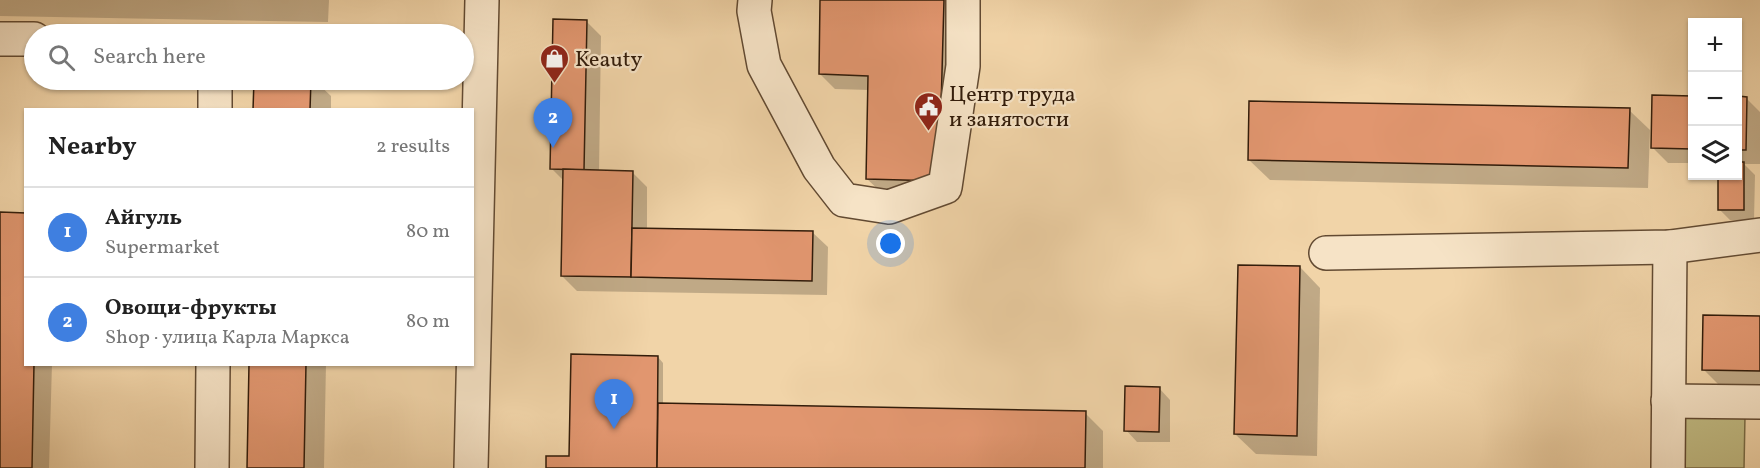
<!DOCTYPE html>
<html lang="en">
<head>
<meta charset="utf-8">
<style>
  body { margin:0; font-family:Vollkorn,serif; background:#f2f2f2; color:#222 }
  .controls { position:absolute; right:18px; top:18px; display:grid; overflow:hidden; border-radius:0px; box-shadow:0 2px 4px #0004 }
  .controls button { width:54px; height:54px; display:grid; place-items:center; padding:0; border:0; border-bottom:2px solid #e0e0e0; background:#fff; color:#222; font:30px sans-serif }
  .you { position:absolute; left:891px; top:244px; width:21px; height:21px; margin:-15px; border:4px solid #fff; border-radius:50%; background:#1a73e8; box-shadow:0 0 0 9px #1a73e833 }
  .badge { display:grid; place-items:center; width:39px; height:39px; border-radius:50%; background:#7c3aed; color:#fff; font-size:20px; font-weight:700 }
  .pin { position:absolute; translate:-50% -50px; filter:drop-shadow(0 2px 3px #0008) }
  .pin::after { content:''; position:absolute; top:32px; width:21px; height:18px; background:inherit; clip-path:polygon(0 0,100% 0,50% 100%) }
  .list { margin:0; padding:0; list-style:none }
  h2 { display:flex; justify-content:space-between; align-items:center; height:78px; margin:0; padding:0 24px; font-size:26px }
  h2 small { font-size:20px; font-weight:400; color:#767676 }
  .list li { display:grid; grid-template-columns:39px 1fr auto; gap:18px; align-items:center; box-sizing:border-box; height:90px; padding:0 24px; border-top:2px solid #e0e0e0 }
  .list b { display:block; font-size:22px; white-space:nowrap }
  .list p { margin:0; font-size:20px; white-space:nowrap; color:#767676 }
  .list em { font-size:20px; font-style:normal; color:#767676 }
  .icon { flex:none; width:33px; height:33px; fill:none; stroke:currentColor; stroke-width:2; stroke-linecap:round; stroke-linejoin:round }
  .map { position:relative; flex:none; width:1760px; height:468px; overflow:hidden }
  .search { position:absolute; background:#fff; box-shadow:0 2px 4px #0004; left:24px; top:24px; width:450px; height:66px; display:flex; align-items:center; gap:15px; box-sizing:border-box; padding:0 21px; border-radius:33px; color:#767676; font-size:22px }
  .panel { position:absolute; background:#fff; box-shadow:0 2px 4px #0004; left:24px; top:108px; width:450px; height:258px; border-radius:0px }
  .map>svg:first-child { display:block }
  .green { fill:#c1bb83; stroke:#7a6c46; stroke-width:1.5 }
  .shadow { fill:#0003 }
  .building { fill:#e1966f; stroke:#321c0a; stroke-width:1.5 }
  .lines { fill:none; stroke-linecap:round; stroke-linejoin:round }
  .minor-casing { stroke:#624a32; stroke-width:36 }
  .minor { stroke:#f6e3c6; stroke-width:33 }
  .labels { text-anchor:middle; stroke-width:4.5; stroke-linejoin:round; paint-order:stroke }
  .poi-label { font-size:22px; fill:#321c0a; stroke:#f6e3c6; text-anchor:start }
</style>
</head>
<body>
<div class="map">
<svg width="1760" height="468" viewBox="0 0 1760 468">
  <rect width="100%" height="100%" fill="#f1d4a8"/>
  <filter id="stains"><feTurbulence type="fractalNoise" baseFrequency=".00333" numOctaves="4"/><feColorMatrix values="0 0 0 0 .2 0 0 0 0 .09 0 0 0 0 .02 0 0 0 .5 -.17"/></filter>
  <radialGradient id="worn" r=".72"><stop offset=".6" stop-color="#630" stop-opacity="0"/><stop offset="1" stop-color="#630" stop-opacity=".3"/></radialGradient>
  <!-- green -->
  <polygon class="green" points="1680,415 1745,416 1744,468 1679,468"/>
  <!-- shadow -->
  <g class="shadow">
    <polygon points="0,0 329,0 328,22 0,16"/>
    <polygon points="822,0 959,0 954,196 883,194 867,179 869,90 835,89 820,74"/>
    <polygon points="586,21 601,36 599,172 632,172 647,187 647,229 812,232 828,247 827,295 577,291 562,276 564,181 552,169"/>
    <polygon points="255,80 314,80 331,96 331,110 255,110"/>
    <polygon points="1654,96 1692,97 1692,163 1668,163 1653,148"/>
    <polygon points="1738,98 1746,98 1760,112 1760,164 1744,164 1755,175 1754,221 1730,220 1719,209 1720,176 1738,176"/>
    <polygon points="1629,110 1650,130 1648,188 1270,180 1249,160"/>
    <polygon points="0,214 26,364 52,364 49,468 0,468"/>
    <polygon points="1300,267 1320,288 1317,456 1256,454 1235,434"/>
    <polygon points="1760,318 1760,392 1726,392 1704,370"/>
    <polygon points="658,357 663,363 663,405 1085,413 1103,431 1103,468 548,468 571,457"/>
    <polygon points="250,364 326,364 324,468 248,468"/>
    <polygon points="1159,388 1170,400 1170,442 1137,442 1126,430"/>
  </g>
  <!-- building -->
  <g class="building">
    <polygon points="820,0 944,0 939,181 866,179 868,76 819,74"/>
    <polygon points="553,19 587,20 584,170 550,169"/>
    <polygon points="254,80 311,80 310,110 253,110"/>
    <polygon points="1652,95 1692,96 1692,149 1651,148"/>
    <polygon points="1738,96 1747,97 1746,150 1738,150"/>
    <polygon points="1249,101 1630,108 1628,168 1248,160"/>
    <polygon points="1738,162 1744,162 1744,210 1718,210 1718,176 1738,176"/>
    <polygon points="563,169 633,171 631,277 561,276"/>
    <polygon points="0,212 26,213 26,364 34,364 32,468 0,468"/>
    <polygon points="632,228 813,231 812,281 631,277"/>
    <polygon points="1238,265 1300,266 1297,436 1234,434"/>
    <polygon points="1703,315 1760,316 1760,371 1702,370"/>
    <polygon points="571,354 658,356 657,468 546,468 546,456 569,456"/>
    <polygon points="249,364 306,364 304,468 247,468"/>
    <polygon points="1125,386 1160,387 1159,432 1124,431"/>
    <polygon points="658,403 1086,411 1085,468 657,468"/>
  </g>
  <g class="lines">
    <defs>
      <g id="minor">
        <polyline points="755,0 754,11 764,65 819,168 844,200 889,207 945,187 963,66 963,0"/>
        <polyline points="0,39 34,39"/>
        <polyline points="215,110 215,80"/>
        <polyline points="1326,253 1670,247 1760,235"/>
        <polyline points="1668,401 1760,402"/>
        <polyline points="212,468 213,364"/>
        <polyline points="471,468 482,0"/>
        <polyline points="1668,468 1670,247"/>
      </g>
    </defs>
    <!-- minor casing -->
    <use href="#minor" class="minor-casing"/>
    <!-- minor -->
    <use href="#minor" class="minor"/>
  </g>
  <!-- icons -->
  <defs>
    <symbol id="shop-pin" viewBox="-11 -11 22 30"><path d="M0 17L-7.5 6A9.5 9.5 0 1 1 7.5 6Z" fill="#8f2418" stroke="#f6e3c6"/><path d="M-5-2.5h2.3a2.7 3.5 0 0 1 5.4 0H5L5.5 6h-11ZM-1.5-2.5h3a1.5 2.3 0 0 0-3 0Z" fill="#fff"/></symbol>
    <symbol id="civic-pin" viewBox="-11 -11 22 30"><path d="M0 17L-7.5 6A9.5 9.5 0 1 1 7.5 6Z" fill="#8f2418" stroke="#f6e3c6"/><path d="M-.6-6.5H3V-4.5H.6V-3L4-1V1h2V6H-6V1h2V-1L-.6-3ZM-1.2 2.5V6h2.4V2.5Z" fill="#fff"/></symbol>
  </defs>
  <g fill-rule="evenodd">
    <use href="#shop-pin" x="538" y="42" width="33" height="45"/>
    <use href="#civic-pin" x="912" y="90" width="33" height="45"/>
  </g>
  <g class="labels">
    <!-- poi labels -->
    <g class="poi-label">
      <text x="575" y="66">Keauty</text>
      <text x="949" y="101">Центр труда<tspan x="949" dy="25">и занятости</tspan></text>
    </g>
  </g>
  <rect width="100%" height="100%" filter="url(#stains)"/>
  <rect width="100%" height="100%" fill="url(#worn)"/>
</svg>
<div class="controls">
<button>+</button>
<button>−</button>
<button><svg class="icon" aria-label="layers" viewBox="0 0 24 24"><path d="M12 4l9 5-9 5-9-5zM3 14l9 5 9-5"/></svg></button>
</div>
<div class="you"></div>
<div class="pin badge" style="left:614px;top:429px;background:#3f7fe0">1</div>
<div class="pin badge" style="left:553px;top:148px;background:#3f7fe0">2</div>
<div class="search"><svg class="icon" aria-label="search" viewBox="0 0 24 24"><circle cx="10" cy="10" r="6"/><path d="M15 15l6 6"/></svg>Search here</div>
<section class="panel">
<h2>Nearby<small>2 results</small></h2>
<ul class="list">
<li><span class="badge" style="background:#3f7fe0">1</span><div><b>Айгуль</b><p>Supermarket</p></div><em>80 m</em></li>
<li><span class="badge" style="background:#3f7fe0">2</span><div><b>Овощи-фрукты</b><p>Shop · улица Карла Маркса</p></div><em>80 m</em></li>
</ul>
</section>
</div>
</body>
</html>
